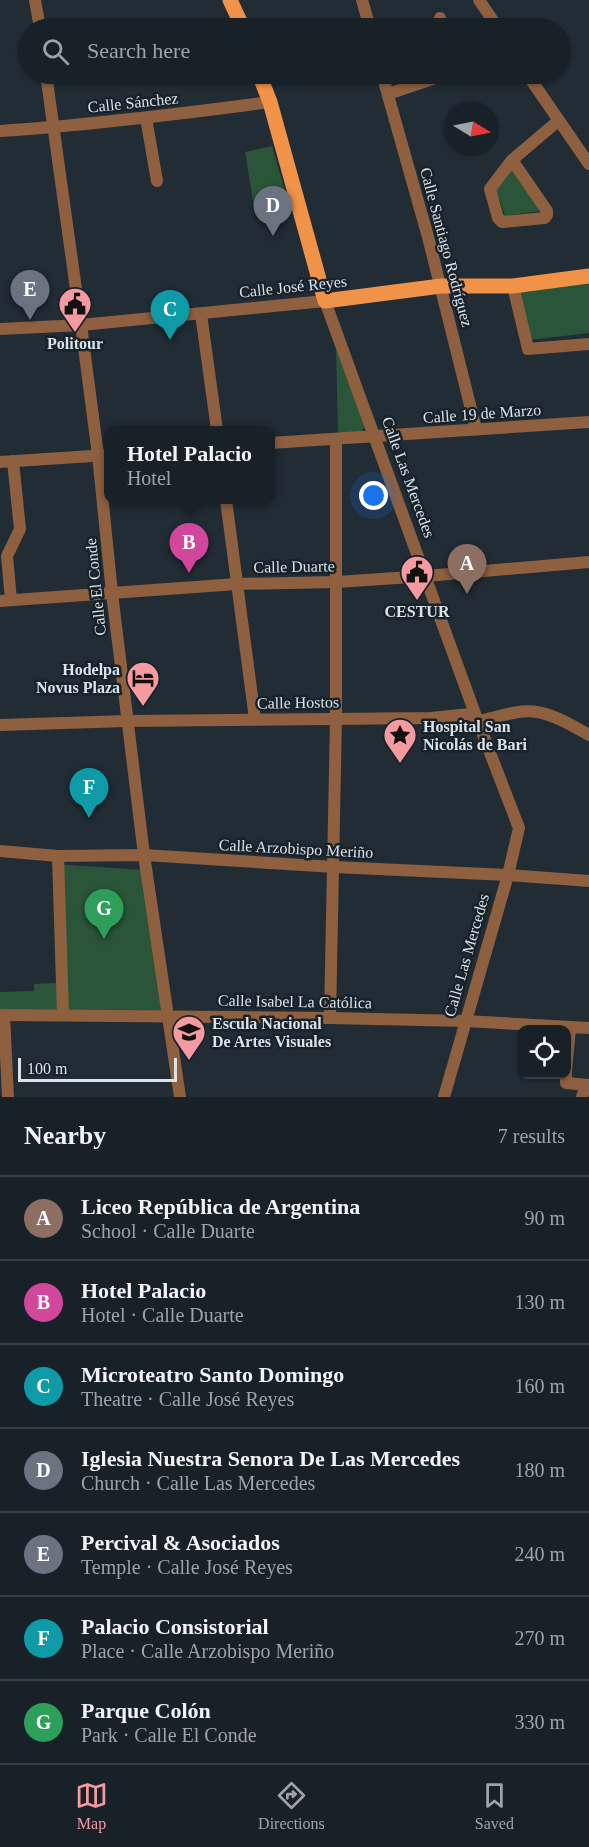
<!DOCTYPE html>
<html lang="en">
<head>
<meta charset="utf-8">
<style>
  body { margin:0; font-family:"Times New Roman",serif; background:#262e34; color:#f1f3f6 }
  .controls { position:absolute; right:18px; bottom:18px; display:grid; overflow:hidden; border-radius:12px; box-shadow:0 2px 4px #0004 }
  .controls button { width:54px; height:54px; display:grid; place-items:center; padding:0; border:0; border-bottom:2px solid #373e45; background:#192128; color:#f1f3f6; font:30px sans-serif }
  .compass { position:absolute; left:445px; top:102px; width:54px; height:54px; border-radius:50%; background:#192128; box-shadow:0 2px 4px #0004; rotate:100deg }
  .scale { position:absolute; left:18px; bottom:15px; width:159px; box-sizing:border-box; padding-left:6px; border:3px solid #dbe2e8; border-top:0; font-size:16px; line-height:21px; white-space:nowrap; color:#dbe2e8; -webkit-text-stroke:4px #18222b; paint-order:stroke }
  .you { position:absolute; left:374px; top:496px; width:21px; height:21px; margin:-15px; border:4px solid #fff; border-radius:50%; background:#1a73e8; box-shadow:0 0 0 9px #1a73e833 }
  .badge { display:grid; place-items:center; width:39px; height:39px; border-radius:50%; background:#f49aa0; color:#fff; font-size:20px; font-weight:700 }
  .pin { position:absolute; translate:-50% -50px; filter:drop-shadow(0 2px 3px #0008) }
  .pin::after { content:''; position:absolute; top:32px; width:21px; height:18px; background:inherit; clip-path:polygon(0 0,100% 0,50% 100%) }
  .popup { position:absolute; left:104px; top:426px; width:171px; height:78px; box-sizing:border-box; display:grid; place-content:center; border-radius:12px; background:#192128; filter:drop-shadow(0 2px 4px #0005); font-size:20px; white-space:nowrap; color:#9fa3a8 }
  .popup b { font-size:22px; color:#f1f3f6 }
  .popup::after { content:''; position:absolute; left:50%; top:100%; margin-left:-12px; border:12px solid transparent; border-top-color:#192128 }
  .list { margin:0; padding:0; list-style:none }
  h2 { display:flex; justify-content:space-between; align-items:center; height:78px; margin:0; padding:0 24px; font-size:26px }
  h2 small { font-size:20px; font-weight:400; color:#9fa3a8 }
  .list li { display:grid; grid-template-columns:39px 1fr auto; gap:18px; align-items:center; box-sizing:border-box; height:84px; padding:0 24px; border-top:2px solid #373e45 }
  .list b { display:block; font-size:22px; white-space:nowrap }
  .list p { margin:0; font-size:20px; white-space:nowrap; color:#9fa3a8 }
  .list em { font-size:20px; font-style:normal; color:#9fa3a8 }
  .icon { flex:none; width:33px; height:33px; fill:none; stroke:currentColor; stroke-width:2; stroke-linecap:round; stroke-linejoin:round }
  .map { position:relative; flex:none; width:589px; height:1097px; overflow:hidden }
  .search { position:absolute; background:#192128; box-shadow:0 2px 4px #0004; left:18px; right:18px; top:18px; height:66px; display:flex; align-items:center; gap:15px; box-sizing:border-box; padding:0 21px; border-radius:33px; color:#9fa3a8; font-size:22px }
  .sheet { height:666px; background:#192128 }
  nav { display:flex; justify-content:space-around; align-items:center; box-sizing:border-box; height:84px; border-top:2px solid #373e45; background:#192128; font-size:16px; color:#9fa3a8 }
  nav a { display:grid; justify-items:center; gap:3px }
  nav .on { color:#f49aa0 }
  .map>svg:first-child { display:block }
  .green { fill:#2b5539 }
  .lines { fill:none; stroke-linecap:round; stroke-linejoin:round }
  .minor { stroke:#8e603f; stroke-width:12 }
  .major { stroke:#f09247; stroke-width:15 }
  .labels { text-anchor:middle; stroke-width:5; stroke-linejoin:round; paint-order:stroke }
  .street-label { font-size:16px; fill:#dbe2e8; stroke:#18222b }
  .poi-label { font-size:16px; font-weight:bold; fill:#dbe2e8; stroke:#18222b }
</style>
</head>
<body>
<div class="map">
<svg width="589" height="1097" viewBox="0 0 589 1097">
  <rect width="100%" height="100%" fill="#212c35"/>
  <!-- green -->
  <g class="green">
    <polygon points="272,146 287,198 277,200 277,202 254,207 245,152"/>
    <polygon points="513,167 540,211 505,216 496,189"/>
    <polygon points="589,281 589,333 530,340 520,292"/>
    <polygon points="336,348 365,426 361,432 338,433"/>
    <polygon points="54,864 143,870 162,1012 0,1009 0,992 34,991 34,984 56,983"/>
  </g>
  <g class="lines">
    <!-- minor -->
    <g class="minor">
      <polyline points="35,0 40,28"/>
      <polyline points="362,0 370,28"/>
      <polyline points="479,0 498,28"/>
      <polyline points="440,18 442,28"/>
      <polyline points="46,74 81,325 98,455 112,593 144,855 180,1097"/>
      <polyline points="382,74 428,237 476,429"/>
      <polyline points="527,74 589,164"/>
      <polyline points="388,94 447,74"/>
      <polyline points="146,118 157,181"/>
      <path d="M0,131C91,125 180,114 270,102"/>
      <polyline points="512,160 547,211 547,215 545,218 502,222 498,218 490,189 512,160 558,121"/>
      <polyline points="513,286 528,349 589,344"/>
      <polyline points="201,314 217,430"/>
      <polyline points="0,329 81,325 325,301 477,719 519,828 508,875 444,1097"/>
      <polyline points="270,443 589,422"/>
      <polyline points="0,462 108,455"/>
      <polyline points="226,500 255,719"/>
      <polyline points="11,600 7,556 20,529 13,461"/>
      <polyline points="0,601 237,584 337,582 426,576 589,562"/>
      <path d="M0,725L127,721L431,718L470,714L480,721C498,717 519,709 537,712C555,715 573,726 589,735"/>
      <polyline points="0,851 58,856 144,855 334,867 508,875 589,881"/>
      <polyline points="58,856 63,1015"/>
      <polyline points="0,1015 330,1018 466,1021 589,1028"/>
      <polyline points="4,1015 8,1097"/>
      <polyline points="330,1018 336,718 336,440"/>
      <polyline points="566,1072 570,1028"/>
      <polyline points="566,1074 566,1083 589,1085"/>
      <polyline points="582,1097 586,1085"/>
    </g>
    <!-- major -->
    <g class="major">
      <polyline points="230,0 243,28"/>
      <polyline points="259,74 270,102 325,301 441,286 513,286 589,276"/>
    </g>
  </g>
  <!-- icons -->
  <defs>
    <symbol id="civic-pin" viewBox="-11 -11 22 30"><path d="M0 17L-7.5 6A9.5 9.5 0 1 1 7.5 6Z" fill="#f49aa0" stroke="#18222b"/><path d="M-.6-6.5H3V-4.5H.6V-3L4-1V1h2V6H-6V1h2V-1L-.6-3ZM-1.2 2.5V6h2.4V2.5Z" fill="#111"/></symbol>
    <symbol id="hotel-pin" viewBox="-11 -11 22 30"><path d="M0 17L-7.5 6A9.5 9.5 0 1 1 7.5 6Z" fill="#f49aa0" stroke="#18222b"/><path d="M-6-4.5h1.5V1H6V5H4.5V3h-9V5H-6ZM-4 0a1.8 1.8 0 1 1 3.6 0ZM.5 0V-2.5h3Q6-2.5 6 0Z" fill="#111"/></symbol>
    <symbol id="sight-pin" viewBox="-11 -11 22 30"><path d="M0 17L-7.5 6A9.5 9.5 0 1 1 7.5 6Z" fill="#f49aa0" stroke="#18222b"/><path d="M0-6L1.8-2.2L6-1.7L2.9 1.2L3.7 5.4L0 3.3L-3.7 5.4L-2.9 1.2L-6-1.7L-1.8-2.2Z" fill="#111"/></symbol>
    <symbol id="university-pin" viewBox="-11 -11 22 30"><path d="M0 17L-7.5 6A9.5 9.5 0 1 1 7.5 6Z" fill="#f49aa0" stroke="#18222b"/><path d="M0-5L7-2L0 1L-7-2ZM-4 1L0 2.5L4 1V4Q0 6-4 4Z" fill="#111"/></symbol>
  </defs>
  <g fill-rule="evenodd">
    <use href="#civic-pin" x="56" y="285" width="38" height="52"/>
    <use href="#civic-pin" x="398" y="553" width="38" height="52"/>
    <use href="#hotel-pin" x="124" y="659" width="38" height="52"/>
    <use href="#sight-pin" x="381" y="716" width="38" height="52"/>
    <use href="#university-pin" x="170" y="1013" width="38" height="52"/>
  </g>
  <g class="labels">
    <!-- street labels -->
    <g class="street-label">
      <text transform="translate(133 102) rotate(-6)" y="6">Calle Sánchez</text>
      <text transform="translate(447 247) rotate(75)" y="6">Calle Santiago Rodríguez</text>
      <text transform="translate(293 286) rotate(-6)" y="6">Calle José Reyes</text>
      <text transform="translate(482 413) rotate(-4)" y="6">Calle 19 de Marzo</text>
      <text transform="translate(409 477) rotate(70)" y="6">Calle Las Mercedes</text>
      <text transform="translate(294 566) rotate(-1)" y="6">Calle Duarte</text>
      <text transform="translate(95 587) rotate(-96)" y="6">Calle El Conde</text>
      <text transform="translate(298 702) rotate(-1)" y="6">Calle Hostos</text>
      <text transform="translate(296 848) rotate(3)" y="6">Calle Arzobispo Meriño</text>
      <text transform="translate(466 955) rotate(-74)" y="6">Calle Las Mercedes</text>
      <text transform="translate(295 1001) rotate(1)" y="6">Calle Isabel La Católica</text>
    </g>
    <!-- poi labels -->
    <g class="poi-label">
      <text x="75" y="349">Politour</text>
      <text x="417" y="617">CESTUR</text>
      <text x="120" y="675" text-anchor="end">Hodelpa<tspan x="120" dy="18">Novus Plaza</tspan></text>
      <text x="423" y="732" text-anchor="start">Hospital San<tspan x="423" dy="18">Nicolás de Bari</tspan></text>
      <text x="212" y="1029" text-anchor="start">Escula Nacional<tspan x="212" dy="18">De Artes Visuales</tspan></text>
    </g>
  </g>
</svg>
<div class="controls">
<button><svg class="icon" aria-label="locate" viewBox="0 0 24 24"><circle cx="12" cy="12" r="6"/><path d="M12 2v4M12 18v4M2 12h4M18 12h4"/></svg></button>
</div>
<svg class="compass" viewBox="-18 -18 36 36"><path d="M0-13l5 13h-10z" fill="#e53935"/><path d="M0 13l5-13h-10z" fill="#9fa3a8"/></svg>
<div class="scale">100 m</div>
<div class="you"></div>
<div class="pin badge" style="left:467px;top:594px;background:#8d6e63">A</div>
<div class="pin badge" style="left:189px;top:573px;background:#d1479c">B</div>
<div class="popup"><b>Hotel Palacio</b>Hotel</div>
<div class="pin badge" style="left:170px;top:340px;background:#0f9aa8">C</div>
<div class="pin badge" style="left:273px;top:236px;background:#6b7280">D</div>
<div class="pin badge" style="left:30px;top:320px;background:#6b7280">E</div>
<div class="pin badge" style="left:89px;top:818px;background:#0f9aa8">F</div>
<div class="pin badge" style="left:104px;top:939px;background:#2e9e5b">G</div>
<div class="search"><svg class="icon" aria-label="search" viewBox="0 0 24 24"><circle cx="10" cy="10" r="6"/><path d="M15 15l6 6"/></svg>Search here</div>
</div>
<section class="sheet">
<h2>Nearby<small>7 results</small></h2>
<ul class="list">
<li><span class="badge" style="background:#8d6e63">A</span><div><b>Liceo República de Argentina</b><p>School · Calle Duarte</p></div><em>90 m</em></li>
<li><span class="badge" style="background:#d1479c">B</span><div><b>Hotel Palacio</b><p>Hotel · Calle Duarte</p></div><em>130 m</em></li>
<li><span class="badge" style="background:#0f9aa8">C</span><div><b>Microteatro Santo Domingo</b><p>Theatre · Calle José Reyes</p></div><em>160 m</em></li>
<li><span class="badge" style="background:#6b7280">D</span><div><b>Iglesia Nuestra Senora De Las Mercedes</b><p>Church · Calle Las Mercedes</p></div><em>180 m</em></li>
<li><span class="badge" style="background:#6b7280">E</span><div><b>Percival &amp; Asociados</b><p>Temple · Calle José Reyes</p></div><em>240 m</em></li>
<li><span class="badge" style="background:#0f9aa8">F</span><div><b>Palacio Consistorial</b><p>Place · Calle Arzobispo Meriño</p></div><em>270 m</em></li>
<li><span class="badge" style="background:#2e9e5b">G</span><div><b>Parque Colón</b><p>Park · Calle El Conde</p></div><em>330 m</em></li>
</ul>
</section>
<nav>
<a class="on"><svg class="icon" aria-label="map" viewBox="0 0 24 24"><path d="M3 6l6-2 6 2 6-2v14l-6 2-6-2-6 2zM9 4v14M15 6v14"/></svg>Map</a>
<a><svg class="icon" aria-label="directions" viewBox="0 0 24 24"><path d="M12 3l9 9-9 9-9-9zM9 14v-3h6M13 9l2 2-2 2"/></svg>Directions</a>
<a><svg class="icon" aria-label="saved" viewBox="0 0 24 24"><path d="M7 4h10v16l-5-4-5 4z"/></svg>Saved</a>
</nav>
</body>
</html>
